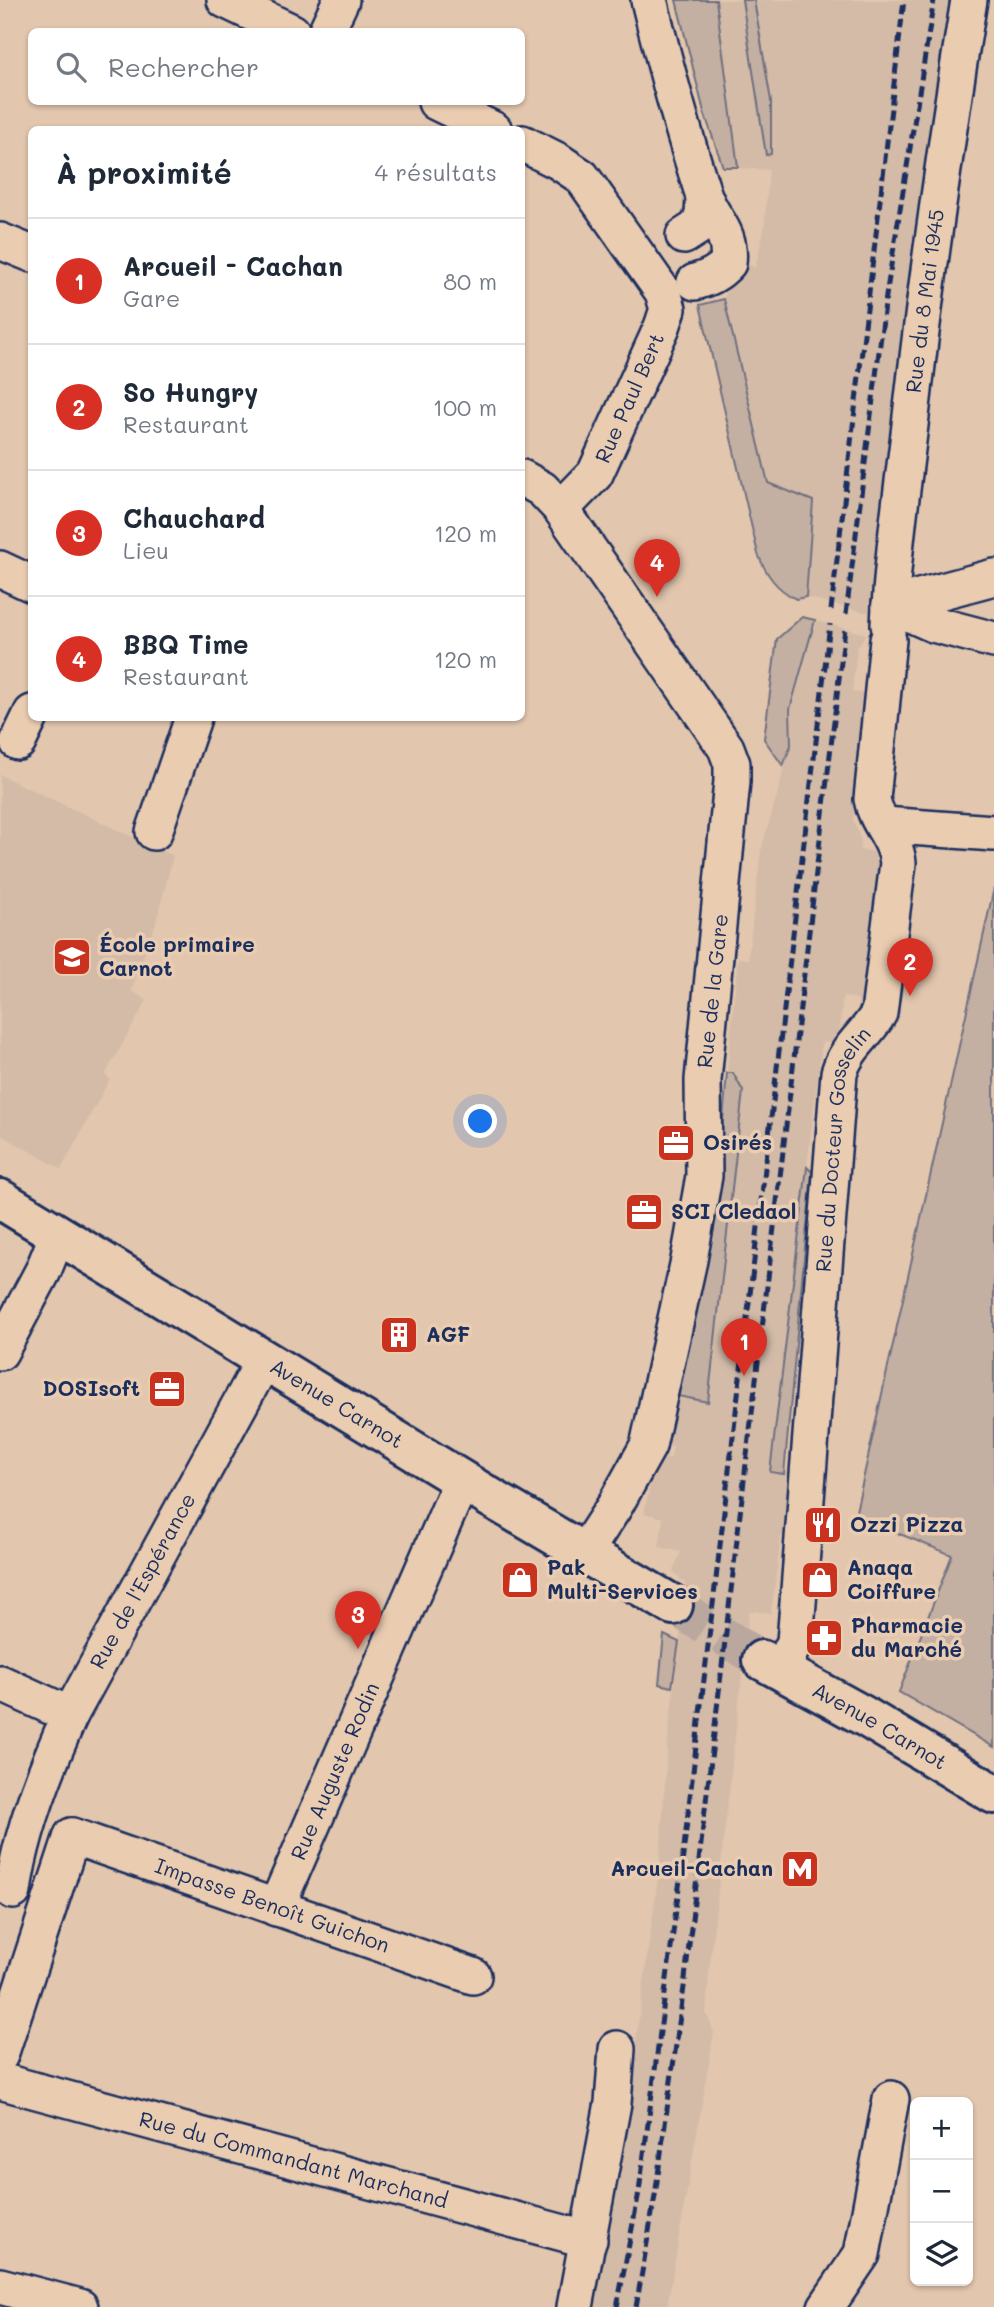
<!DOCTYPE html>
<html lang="fr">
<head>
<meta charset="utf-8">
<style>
  body { margin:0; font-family:Mali,sans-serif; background:#f6f6f7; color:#1f2937 }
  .controls { position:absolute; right:21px; bottom:21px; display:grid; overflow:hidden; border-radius:10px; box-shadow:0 2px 5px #0004 }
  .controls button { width:63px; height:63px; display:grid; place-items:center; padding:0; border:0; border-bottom:2px solid #e0e1e3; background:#fff; color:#1f2937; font:35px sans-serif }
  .you { position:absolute; left:481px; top:1122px; width:24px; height:24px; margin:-18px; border:5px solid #fff; border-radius:50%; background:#1a73e8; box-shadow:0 0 0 10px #1a73e833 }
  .badge { display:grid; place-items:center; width:46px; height:46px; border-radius:50%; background:#d93025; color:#fff; font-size:23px; font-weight:700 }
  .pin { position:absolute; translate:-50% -58px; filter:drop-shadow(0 2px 4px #0008) }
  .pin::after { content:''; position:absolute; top:37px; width:24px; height:21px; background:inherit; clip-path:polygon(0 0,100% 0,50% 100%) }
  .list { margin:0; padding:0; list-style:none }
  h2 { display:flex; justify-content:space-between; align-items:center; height:91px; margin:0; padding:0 28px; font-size:30px }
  h2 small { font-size:23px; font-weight:400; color:#747a83 }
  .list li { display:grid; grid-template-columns:46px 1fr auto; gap:21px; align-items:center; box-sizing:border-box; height:126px; padding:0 28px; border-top:2px solid #e0e1e3 }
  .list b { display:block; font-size:26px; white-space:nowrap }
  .list p { margin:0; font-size:23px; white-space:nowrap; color:#747a83 }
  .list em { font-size:23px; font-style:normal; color:#747a83 }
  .icon { flex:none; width:38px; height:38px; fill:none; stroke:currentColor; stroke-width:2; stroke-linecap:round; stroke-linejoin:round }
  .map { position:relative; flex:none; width:994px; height:2307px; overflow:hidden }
  .search { position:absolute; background:#fff; box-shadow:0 2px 5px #0004; left:28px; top:28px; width:497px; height:77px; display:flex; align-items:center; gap:18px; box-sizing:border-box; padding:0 24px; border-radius:10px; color:#747a83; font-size:26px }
  .panel { position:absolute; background:#fff; box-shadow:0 2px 5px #0004; left:28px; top:126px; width:497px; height:595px; border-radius:10px }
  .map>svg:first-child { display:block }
  .built { fill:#d3bba8 }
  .green { fill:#c4b0a2; stroke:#707080; stroke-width:2 }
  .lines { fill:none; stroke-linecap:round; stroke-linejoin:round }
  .tertiary-tunnel { stroke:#baa89e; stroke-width:38; stroke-dasharray:38 19; stroke-linecap:butt }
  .minor-casing { stroke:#1b2f5e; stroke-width:40 }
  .tertiary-casing { stroke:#1b2f5e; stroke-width:44 }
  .minor { stroke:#eaccb1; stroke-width:35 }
  .tertiary { stroke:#eaccb1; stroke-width:38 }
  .rail { stroke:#1b2f5e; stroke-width:5; stroke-dasharray:10 5; stroke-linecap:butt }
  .labels { text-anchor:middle; stroke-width:7; stroke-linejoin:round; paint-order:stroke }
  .street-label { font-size:21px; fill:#1b2f5e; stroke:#eaccb1 }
  .poi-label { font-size:21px; font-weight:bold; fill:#1b2f5e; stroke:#eaccb1; text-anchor:start }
</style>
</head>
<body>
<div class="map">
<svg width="994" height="2307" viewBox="0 0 994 2307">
  <rect width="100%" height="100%" fill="#e2c6ae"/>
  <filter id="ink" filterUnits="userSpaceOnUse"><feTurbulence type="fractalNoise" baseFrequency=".0143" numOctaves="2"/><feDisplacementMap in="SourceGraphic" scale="14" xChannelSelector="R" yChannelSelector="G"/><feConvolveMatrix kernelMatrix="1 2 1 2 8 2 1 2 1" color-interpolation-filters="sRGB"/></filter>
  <g filter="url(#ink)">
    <!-- built -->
    <g class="built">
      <polygon points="676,0 955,0 875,613 860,611 806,597 813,501 768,484 724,299 729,286 746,263 755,268 764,230 769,170 723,167 704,112"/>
      <polygon points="802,617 866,634 857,648 852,692 867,694 853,819 861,841 860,850 883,853 866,1008 858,1008 858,999 843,997 838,1043 822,1042 770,1472 801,1475 797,1528 781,1537 771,1613 749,1611 709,1971 706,2013 714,2032 667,2307 593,2307 630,2085 659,1870 668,1739 686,1585 673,1571 681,1552 659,1547 663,1518 644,1513 656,1458 671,1458 673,1446 668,1445 715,1197 738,958 748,959 761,851 783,774 783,766 764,739 777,639"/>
      <polygon points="0,775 173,856 156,922 131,991 147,1000 105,1075 110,1079 61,1169 0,1134"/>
    </g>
    <!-- green -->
    <g class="green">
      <polygon points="676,0 716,0 738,167 723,167 704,112"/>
      <polygon points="742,0 754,0 771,101 771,154 766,155"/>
      <path d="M724,299L768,483L813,501L806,597L796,599C776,589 766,574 758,554L700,305Z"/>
      <polygon points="802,617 815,620 790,709 791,745 783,766 764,739 777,639"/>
      <polygon points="994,888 994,1747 899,1692 952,1555 855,1516"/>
      <polygon points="727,1073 733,1073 743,1091 708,1402 678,1396 718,1178"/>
      <polygon points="807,1167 812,1172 784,1474 770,1472"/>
      <polygon points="664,1635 679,1642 672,1687 659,1684"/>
    </g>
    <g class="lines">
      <!-- tertiary-tunnel -->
      <polyline class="tertiary-tunnel" points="673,1605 762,1660"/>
      <defs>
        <g id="minor">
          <polyline points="225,0 292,32"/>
          <path d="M649,0C665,65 682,129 703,193C711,220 732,230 728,263C718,274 709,278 695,282"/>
          <polyline points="326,32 341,0"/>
          <polyline points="436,102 494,130"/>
          <polyline points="522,143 558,161 582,177 663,292 668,309 662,327 595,474 561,509"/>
          <polyline points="684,236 698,227 703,214 704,198"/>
          <polyline points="0,241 32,254"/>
          <polyline points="522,478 542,489 561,509 726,748 732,764 732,781 703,1080 704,1176 689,1260 648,1446 614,1507 584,1553"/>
          <polyline points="0,569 32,584"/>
          <polyline points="890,605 933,624 994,640"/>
          <polyline points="890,605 994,577"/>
          <path id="s1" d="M889,625C892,559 902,492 910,425C926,283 946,141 969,0"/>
          <polyline points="18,742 32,713"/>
          <polyline points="883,825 994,833"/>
          <polyline points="154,832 193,718"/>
          <polyline points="0,1352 43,1271 58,1234"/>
          <path id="s2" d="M781,1670L795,1642L839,1073C847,1046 866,1036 879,1013L898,863C896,838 876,823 872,799L888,640"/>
          <polyline points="0,1683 70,1715"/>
          <path id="s3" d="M72,1836L473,1976"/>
          <path id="s4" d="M13,1891C20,1836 47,1766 70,1715L264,1360"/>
          <path id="s5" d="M276,1908L462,1480"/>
          <polyline points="0,2055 72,1836"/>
          <path id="s6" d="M0,2081L589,2240"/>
          <polyline points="0,2286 80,2307"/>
          <polyline points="575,2307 613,2103 617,2049"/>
          <polyline points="826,2307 862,2254 891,2099"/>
        </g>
        <g id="tertiary">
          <path id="s7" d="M0,1199L491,1498L673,1605"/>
          <path id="s8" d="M762,1660L864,1716L994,1794"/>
        </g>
      </defs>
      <!-- minor casing -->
      <use href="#minor" class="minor-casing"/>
      <!-- tertiary casing -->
      <use href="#tertiary" class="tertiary-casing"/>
      <!-- minor -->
      <use href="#minor" class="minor"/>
      <!-- tertiary -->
      <use href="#tertiary" class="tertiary"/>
      <!-- rail -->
      <g class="rail">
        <polyline points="831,610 904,0"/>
        <polyline points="846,614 886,296 934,0"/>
        <polyline points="617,2307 639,2192 681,1872 830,624"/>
        <polyline points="636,2307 655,2196 684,1987 845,628"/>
      </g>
    </g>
  </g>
  <!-- icons -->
  <defs>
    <symbol id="school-square" viewBox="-11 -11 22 22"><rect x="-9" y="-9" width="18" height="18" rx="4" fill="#c8321e" stroke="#eaccb1"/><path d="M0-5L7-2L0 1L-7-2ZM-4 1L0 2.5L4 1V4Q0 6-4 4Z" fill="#fff"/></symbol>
    <symbol id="office-square" viewBox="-11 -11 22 22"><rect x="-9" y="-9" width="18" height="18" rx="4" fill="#c8321e" stroke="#eaccb1"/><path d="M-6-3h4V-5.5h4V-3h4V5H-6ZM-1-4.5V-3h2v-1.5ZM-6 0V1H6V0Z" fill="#fff"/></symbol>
    <symbol id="building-square" viewBox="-11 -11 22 22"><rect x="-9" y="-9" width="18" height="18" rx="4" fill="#c8321e" stroke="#eaccb1"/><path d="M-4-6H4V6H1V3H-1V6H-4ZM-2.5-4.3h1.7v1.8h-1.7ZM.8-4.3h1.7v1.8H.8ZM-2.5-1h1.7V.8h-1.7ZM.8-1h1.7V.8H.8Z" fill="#fff"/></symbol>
    <symbol id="restaurant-square" viewBox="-11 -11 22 22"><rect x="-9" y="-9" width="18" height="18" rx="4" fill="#c8321e" stroke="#eaccb1"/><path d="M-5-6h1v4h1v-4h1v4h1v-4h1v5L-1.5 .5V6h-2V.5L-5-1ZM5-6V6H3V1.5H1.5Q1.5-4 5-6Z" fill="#fff"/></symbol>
    <symbol id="shop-square" viewBox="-11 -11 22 22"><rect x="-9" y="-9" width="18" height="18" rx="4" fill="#c8321e" stroke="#eaccb1"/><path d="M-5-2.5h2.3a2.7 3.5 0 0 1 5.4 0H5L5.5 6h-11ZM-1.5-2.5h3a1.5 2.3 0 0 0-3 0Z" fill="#fff"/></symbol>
    <symbol id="pharmacy-square" viewBox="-11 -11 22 22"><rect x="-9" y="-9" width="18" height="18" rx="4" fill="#c8321e" stroke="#eaccb1"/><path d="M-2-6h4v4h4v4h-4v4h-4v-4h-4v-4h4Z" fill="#fff"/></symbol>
    <symbol id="metro-square" viewBox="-11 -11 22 22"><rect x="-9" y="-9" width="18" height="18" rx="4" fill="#c8321e" stroke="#eaccb1"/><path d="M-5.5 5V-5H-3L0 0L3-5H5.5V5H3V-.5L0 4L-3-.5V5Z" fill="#fff"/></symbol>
  </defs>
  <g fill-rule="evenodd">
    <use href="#school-square" x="50" y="935" width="44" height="44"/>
    <use href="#office-square" x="654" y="1121" width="44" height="44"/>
    <use href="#office-square" x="622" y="1190" width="44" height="44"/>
    <use href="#building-square" x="377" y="1313" width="44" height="44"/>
    <use href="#office-square" x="145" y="1367" width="44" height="44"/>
    <use href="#restaurant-square" x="801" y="1503" width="44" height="44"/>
    <use href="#shop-square" x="498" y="1558" width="44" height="44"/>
    <use href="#shop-square" x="798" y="1558" width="44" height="44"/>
    <use href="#pharmacy-square" x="802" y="1616" width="44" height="44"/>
    <use href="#metro-square" x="778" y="1847" width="44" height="44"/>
  </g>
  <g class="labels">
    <!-- street labels -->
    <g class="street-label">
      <text dy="7" stroke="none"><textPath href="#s1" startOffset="326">Rue du 8 Mai 1945</textPath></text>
      <text transform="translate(630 398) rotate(-66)" y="7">Rue Paul Bert</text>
      <text transform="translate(713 991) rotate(-84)" y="7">Rue de la Gare</text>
      <text dy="7" stroke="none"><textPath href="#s2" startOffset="528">Rue du Docteur Gosselin</textPath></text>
      <text dy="7" stroke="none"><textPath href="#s7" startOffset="394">Avenue Carnot</textPath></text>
      <text dy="7" stroke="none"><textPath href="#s4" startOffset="338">Rue de l'Espérance</textPath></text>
      <text dy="7" stroke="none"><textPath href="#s8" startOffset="135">Avenue Carnot</textPath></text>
      <text dy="7" stroke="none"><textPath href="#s5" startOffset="149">Rue Auguste Rodin</textPath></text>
      <text dy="7" stroke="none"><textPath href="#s3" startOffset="212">Impasse Benoît Guichon</textPath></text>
      <text dy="7" stroke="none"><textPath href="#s6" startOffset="304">Rue du Commandant Marchand</textPath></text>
    </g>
    <!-- poi labels -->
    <g class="poi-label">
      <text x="99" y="952">École primaire<tspan x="99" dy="24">Carnot</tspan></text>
      <text x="703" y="1150">Osirés</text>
      <text x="671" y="1219">SCI Cledaol</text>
      <text x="426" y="1342">AGF</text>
      <text x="140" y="1396" text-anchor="end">DOSIsoft</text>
      <text x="850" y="1532">Ozzi Pizza</text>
      <text x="547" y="1575">Pak<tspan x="547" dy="24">Multi-Services</tspan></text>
      <text x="847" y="1575">Anaqa<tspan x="847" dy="24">Coiffure</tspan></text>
      <text x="851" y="1633">Pharmacie<tspan x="851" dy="24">du Marché</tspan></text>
      <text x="773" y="1876" text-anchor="end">Arcueil-Cachan</text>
    </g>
  </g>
</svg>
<div class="controls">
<button>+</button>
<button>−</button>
<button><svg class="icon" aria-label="layers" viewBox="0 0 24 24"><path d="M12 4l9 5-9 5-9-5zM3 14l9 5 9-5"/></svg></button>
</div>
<div class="you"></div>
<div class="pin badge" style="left:744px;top:1376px">1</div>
<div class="pin badge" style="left:910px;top:996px">2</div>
<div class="pin badge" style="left:358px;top:1649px">3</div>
<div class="pin badge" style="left:657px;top:597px">4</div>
<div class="search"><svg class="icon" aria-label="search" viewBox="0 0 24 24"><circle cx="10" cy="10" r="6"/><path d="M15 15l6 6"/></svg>Rechercher</div>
<section class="panel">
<h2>À proximité<small>4 résultats</small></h2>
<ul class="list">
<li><span class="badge">1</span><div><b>Arcueil - Cachan</b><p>Gare</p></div><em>80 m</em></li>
<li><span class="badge">2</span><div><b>So Hungry</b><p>Restaurant</p></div><em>100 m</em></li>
<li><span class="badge">3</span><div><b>Chauchard</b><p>Lieu</p></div><em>120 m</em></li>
<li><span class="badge">4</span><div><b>BBQ Time</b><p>Restaurant</p></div><em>120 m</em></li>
</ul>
</section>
</div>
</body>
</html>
